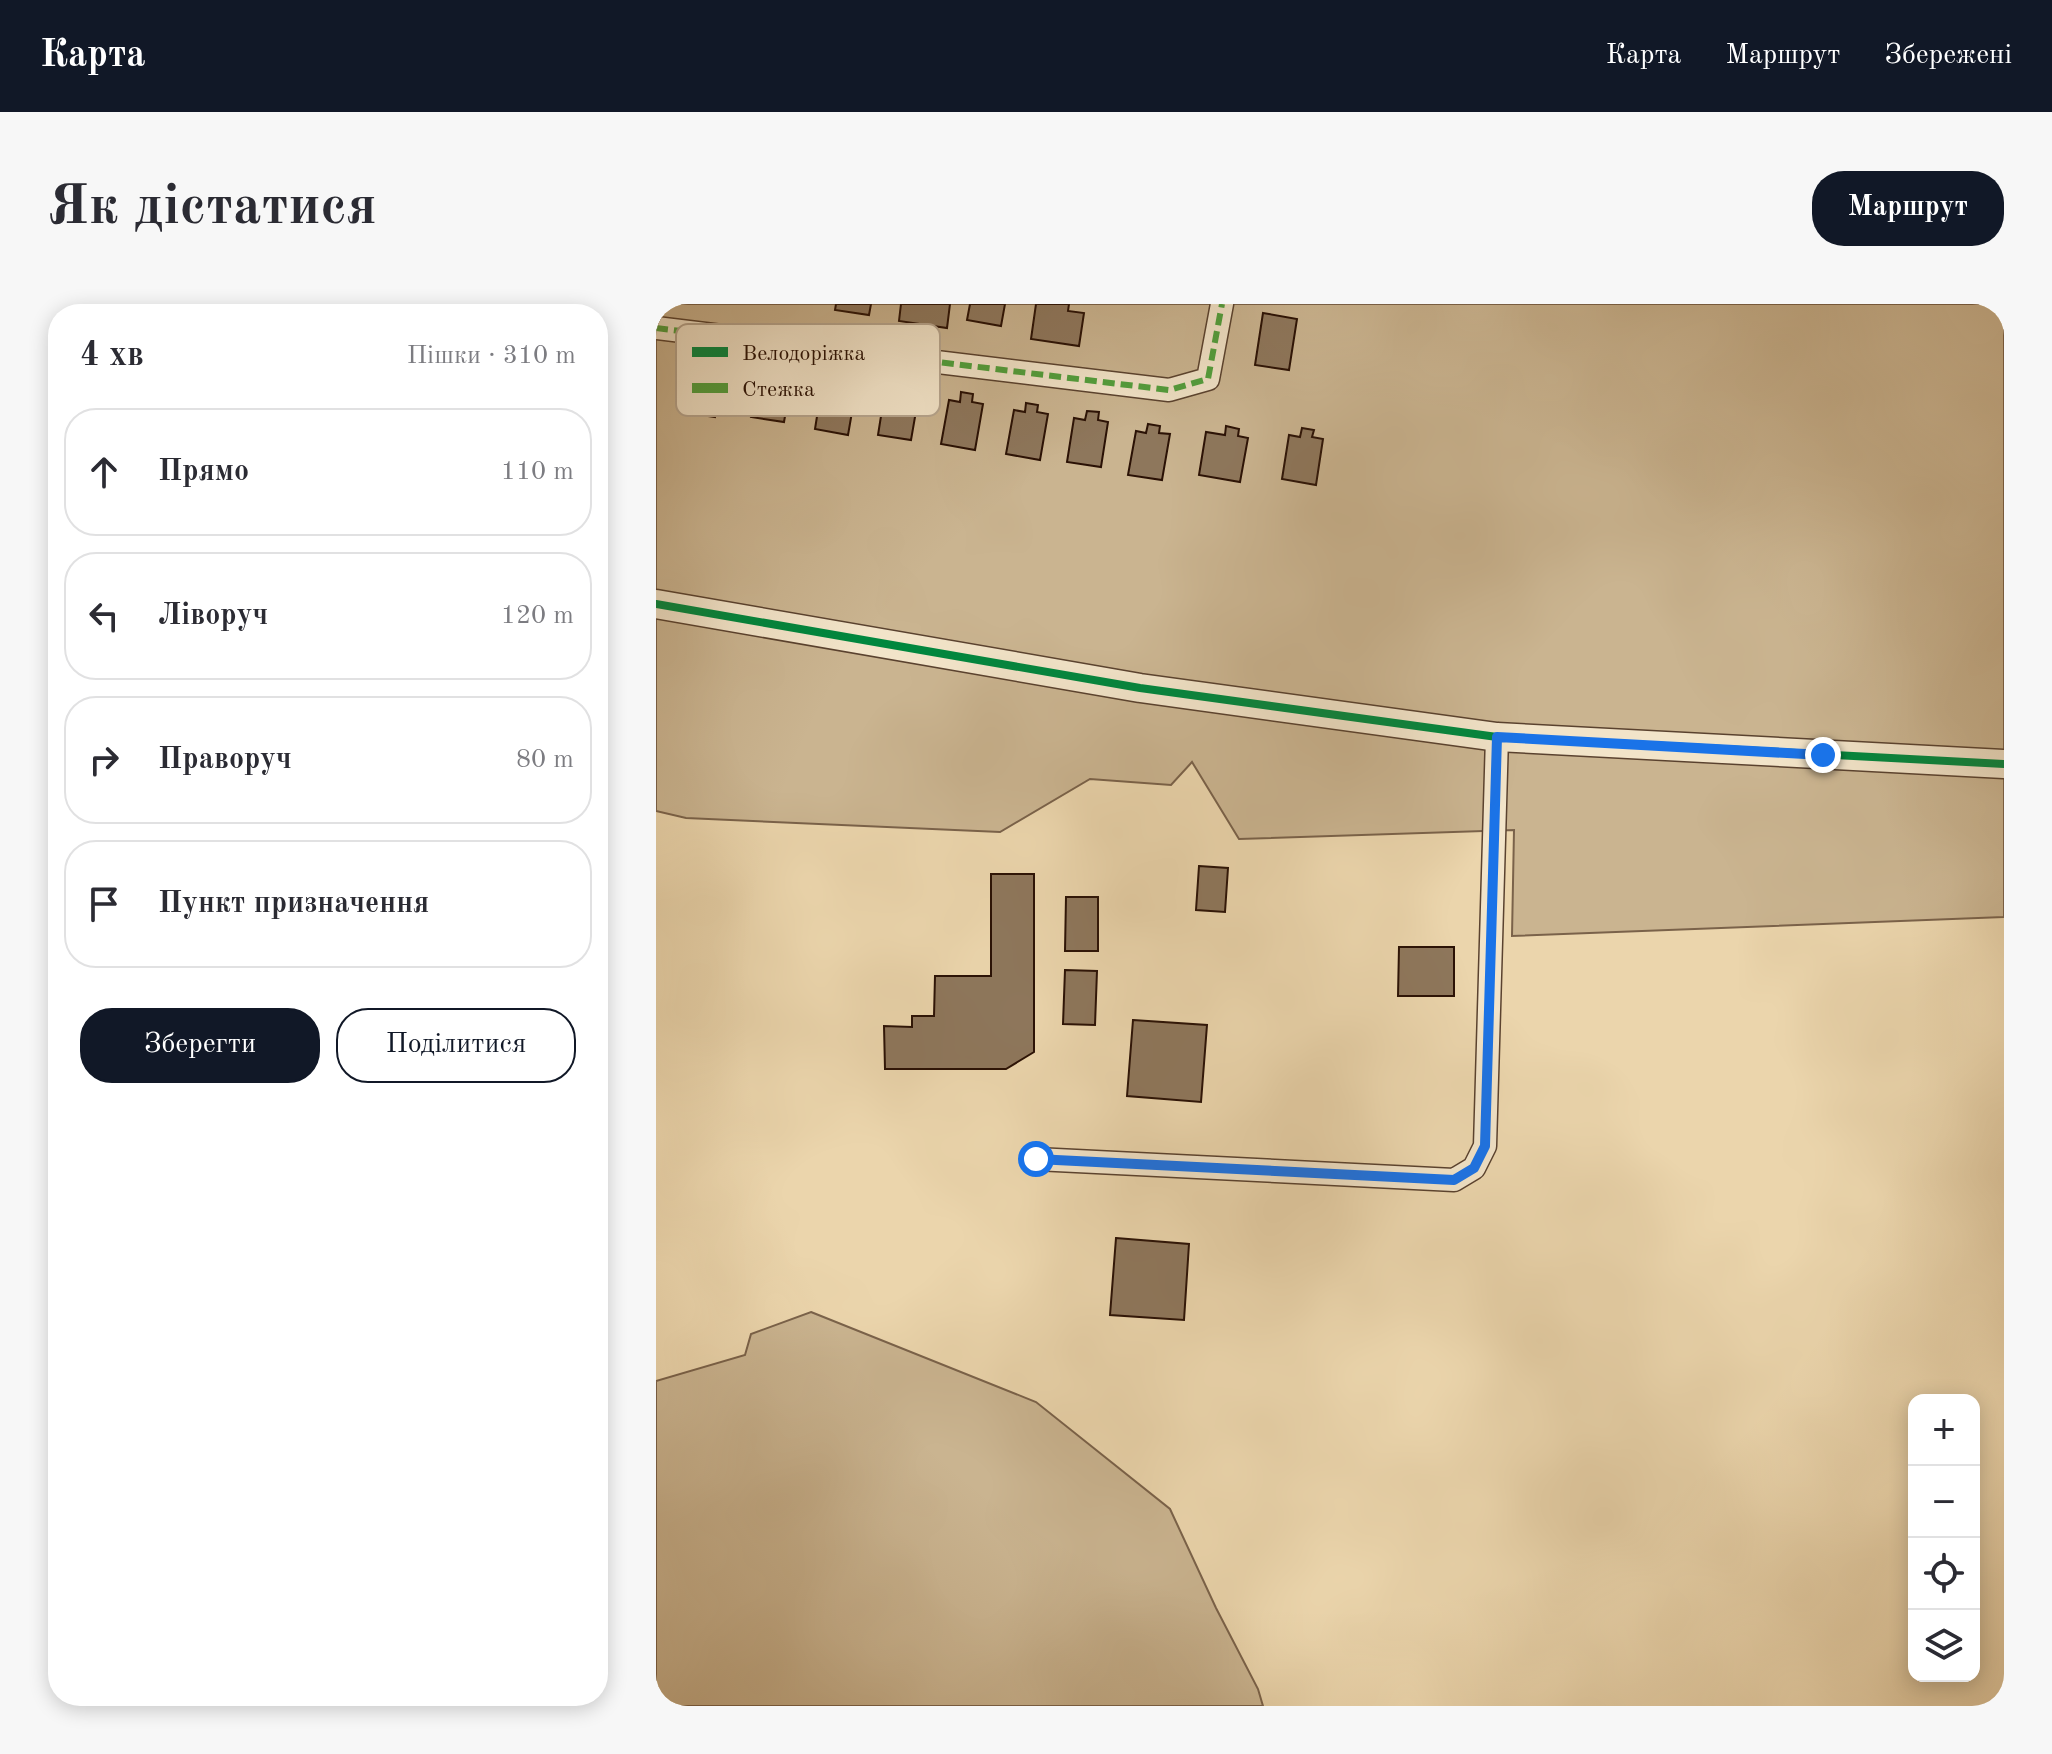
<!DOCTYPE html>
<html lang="uk">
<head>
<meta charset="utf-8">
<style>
  body { margin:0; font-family:"Old Standard TT",serif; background:#f7f7f7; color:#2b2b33 }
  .controls { position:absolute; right:24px; bottom:24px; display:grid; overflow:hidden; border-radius:16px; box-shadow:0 4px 20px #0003 }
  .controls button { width:72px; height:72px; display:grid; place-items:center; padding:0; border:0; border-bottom:2px solid #e1e1e2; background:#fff; color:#2b2b33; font:40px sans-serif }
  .stop { position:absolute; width:24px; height:24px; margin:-18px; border:6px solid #1a73e8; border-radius:50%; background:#fff }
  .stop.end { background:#1a73e8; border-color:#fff; box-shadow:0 2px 8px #0008 }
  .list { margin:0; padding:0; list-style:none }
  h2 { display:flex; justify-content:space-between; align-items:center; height:104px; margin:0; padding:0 32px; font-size:34px }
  h2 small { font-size:26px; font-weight:400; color:#7c7c81 }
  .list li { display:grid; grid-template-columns:52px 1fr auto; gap:24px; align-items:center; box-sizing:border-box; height:128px; margin:0 16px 16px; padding:0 16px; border:2px solid #e1e1e2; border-radius:32px }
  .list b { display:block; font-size:30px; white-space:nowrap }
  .list em { font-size:26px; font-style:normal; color:#7c7c81 }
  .actions { display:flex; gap:16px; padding:24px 32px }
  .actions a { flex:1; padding:18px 0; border:2px solid #111827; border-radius:32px; text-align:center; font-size:28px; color:#111827 }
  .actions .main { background:#111827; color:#fff }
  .icon { flex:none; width:44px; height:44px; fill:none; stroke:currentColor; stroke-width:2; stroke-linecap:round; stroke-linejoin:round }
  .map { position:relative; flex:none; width:1348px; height:1402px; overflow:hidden; border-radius:32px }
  header { display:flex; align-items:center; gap:48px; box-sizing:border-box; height:112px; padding:0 40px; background:#111827; color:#fff }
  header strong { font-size:38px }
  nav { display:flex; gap:44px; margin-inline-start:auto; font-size:28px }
  .intro { display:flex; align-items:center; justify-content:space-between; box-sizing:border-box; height:192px; padding:0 48px }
  h1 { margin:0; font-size:56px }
  .button { padding:20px 36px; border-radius:32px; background:#111827; color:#fff; font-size:28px; font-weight:700 }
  main { display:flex; gap:48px; padding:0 48px }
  aside { flex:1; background:#fff; border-radius:32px; box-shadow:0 4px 20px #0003 }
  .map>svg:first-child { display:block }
  .green { fill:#cab490; stroke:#7a624a; stroke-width:2 }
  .building { fill:#8e775c; stroke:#2a1105; stroke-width:2 }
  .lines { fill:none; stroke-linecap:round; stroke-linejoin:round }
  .minor-casing { stroke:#5a422f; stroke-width:25 }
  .tertiary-casing { stroke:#5a422f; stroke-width:31 }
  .minor { stroke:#f2e4c9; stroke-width:22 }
  .tertiary { stroke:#f2e4c9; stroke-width:28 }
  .quiet { stroke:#51a03d; stroke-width:6; stroke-dasharray:12 6; stroke-linecap:butt }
  .cycleway-casing { stroke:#f2e4c9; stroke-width:13 }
  .cycleway { stroke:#00873e; stroke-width:8 }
  .route { stroke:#1a73e8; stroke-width:10 }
  .key { fill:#f2e4c9; stroke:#b6a58e; stroke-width:2 }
  .key-label { font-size:22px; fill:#2a1105 }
</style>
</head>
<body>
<header>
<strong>Карта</strong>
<nav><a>Карта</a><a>Маршрут</a><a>Збережені</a></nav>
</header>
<div class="intro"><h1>Як дістатися</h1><a class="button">Маршрут</a></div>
<main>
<aside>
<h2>4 хв<small>Пішки · 310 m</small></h2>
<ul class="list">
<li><svg class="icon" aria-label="ahead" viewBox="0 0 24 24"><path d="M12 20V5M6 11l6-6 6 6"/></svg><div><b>Прямо</b></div><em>110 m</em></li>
<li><svg class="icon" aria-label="left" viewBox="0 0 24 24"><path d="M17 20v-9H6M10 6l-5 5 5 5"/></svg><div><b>Ліворуч</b></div><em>120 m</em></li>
<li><svg class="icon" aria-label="right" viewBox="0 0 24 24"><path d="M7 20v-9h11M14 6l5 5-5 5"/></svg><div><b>Праворуч</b></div><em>80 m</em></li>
<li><svg class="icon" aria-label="arrive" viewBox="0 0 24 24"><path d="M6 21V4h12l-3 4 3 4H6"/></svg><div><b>Пункт призначення</b></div></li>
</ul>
<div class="actions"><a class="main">Зберегти</a><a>Поділитися</a></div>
</aside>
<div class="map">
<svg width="1348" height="1402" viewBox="0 0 1348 1402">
  <rect width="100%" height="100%" fill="#ebd5ac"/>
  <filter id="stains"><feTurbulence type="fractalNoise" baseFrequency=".0025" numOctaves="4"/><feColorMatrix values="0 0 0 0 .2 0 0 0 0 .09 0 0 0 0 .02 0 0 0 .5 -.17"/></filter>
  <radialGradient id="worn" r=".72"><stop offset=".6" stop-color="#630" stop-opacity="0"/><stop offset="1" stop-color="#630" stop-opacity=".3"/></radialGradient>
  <!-- green -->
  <g class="green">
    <polygon points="0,0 1348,0 1348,613 856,632 858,526 583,535 536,458 515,481 434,475 344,528 30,514 0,507"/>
    <polygon points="155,1008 380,1098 514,1205 560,1304 602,1385 607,1402 0,1402 0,1077 89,1051 95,1030"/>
  </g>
  <!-- building -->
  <g class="building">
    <polygon points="180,0 215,0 213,11 179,6"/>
    <polygon points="245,0 294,0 291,24 243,17"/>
    <polygon points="314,0 349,0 345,22 311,16"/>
    <polygon points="380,0 413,0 412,7 428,9 423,42 375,35"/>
    <polygon points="607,9 641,15 633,66 599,61"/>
    <polygon points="45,56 57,58 56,65 67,67 59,113 26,108 33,63 44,65"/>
    <polygon points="114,61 126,63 125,70 136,72 128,118 95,113 102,69 113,70"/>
    <polygon points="178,74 190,76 189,83 200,85 192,131 159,125 166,81 177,83"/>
    <polygon points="241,80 254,82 252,89 263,90 255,136 222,131 229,87 240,89"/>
    <polygon points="305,88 317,90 316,98 327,100 319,146 285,140 293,96 304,98"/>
    <polygon points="370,99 382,101 381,108 392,110 384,156 350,150 358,106 369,108"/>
    <polygon points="431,107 443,108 442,116 452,118 445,163 411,158 418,114 429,116"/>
    <polygon points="492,120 504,122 503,129 514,130 506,176 472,171 480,127 490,129"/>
    <polygon points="570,122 583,125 582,132 592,134 584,178 543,171 550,128 569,131"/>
    <polygon points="646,124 658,126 656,133 667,135 660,181 626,175 633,131 644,133"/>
    <polygon points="543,562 572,564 569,608 540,606"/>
    <polygon points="335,570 378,570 378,748 350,765 229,765 228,722 256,723 256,712 278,712 279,672 335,672"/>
    <polygon points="410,593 442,593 442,647 409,647"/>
    <polygon points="743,643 798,643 798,692 742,692"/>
    <polygon points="409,666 441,667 439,721 407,720"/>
    <polygon points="477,716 551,721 545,798 471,792"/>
    <polygon points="460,934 533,940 528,1016 454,1011"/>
  </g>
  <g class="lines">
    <defs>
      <g id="minor">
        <polyline points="0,24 513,86 552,75 566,0"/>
        <polyline points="380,855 798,876 818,864 829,842 841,433"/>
      </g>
      <polyline id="tertiary" points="0,300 484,384 841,433 1348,460"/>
    </defs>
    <!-- minor casing -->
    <use href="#minor" class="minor-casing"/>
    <!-- tertiary casing -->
    <use href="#tertiary" class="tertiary-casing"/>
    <!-- minor -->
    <use href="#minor" class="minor"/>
    <!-- tertiary -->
    <use href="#tertiary" class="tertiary"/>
    <!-- quiet -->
    <polyline class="quiet" points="0,24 513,86 552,75 566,0"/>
    <defs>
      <g id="cycleway">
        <polyline points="0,300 484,384 841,433 1348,460"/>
        <polyline points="380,855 798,876 818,864 829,842 841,433"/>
      </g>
    </defs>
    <!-- cycleway casing -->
    <use href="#cycleway" class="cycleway-casing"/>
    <!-- cycleway -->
    <use href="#cycleway" class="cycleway"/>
  </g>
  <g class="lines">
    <!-- route -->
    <polyline class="route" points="380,855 798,876 818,864 829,842 841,433 1167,451"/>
  </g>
  <!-- legend -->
  <rect x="20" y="20" width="264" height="92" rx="12" class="key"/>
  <rect x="36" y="43" width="36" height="10" fill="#00873e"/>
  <rect x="36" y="79" width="36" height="10" fill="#51a03d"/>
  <g class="key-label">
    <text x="86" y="56">Велодоріжка</text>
    <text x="86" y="92">Стежка</text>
  </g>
  <rect width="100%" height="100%" filter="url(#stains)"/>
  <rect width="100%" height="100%" fill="url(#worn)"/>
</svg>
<div class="controls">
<button>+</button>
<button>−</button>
<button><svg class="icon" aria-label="locate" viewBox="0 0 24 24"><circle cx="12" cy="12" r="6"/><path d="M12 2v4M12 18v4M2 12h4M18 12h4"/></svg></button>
<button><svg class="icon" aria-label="layers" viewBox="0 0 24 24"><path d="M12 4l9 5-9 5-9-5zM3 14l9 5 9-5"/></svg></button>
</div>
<div class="stop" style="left:380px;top:855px"></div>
<div class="stop end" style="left:1167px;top:451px"></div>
</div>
</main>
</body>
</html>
